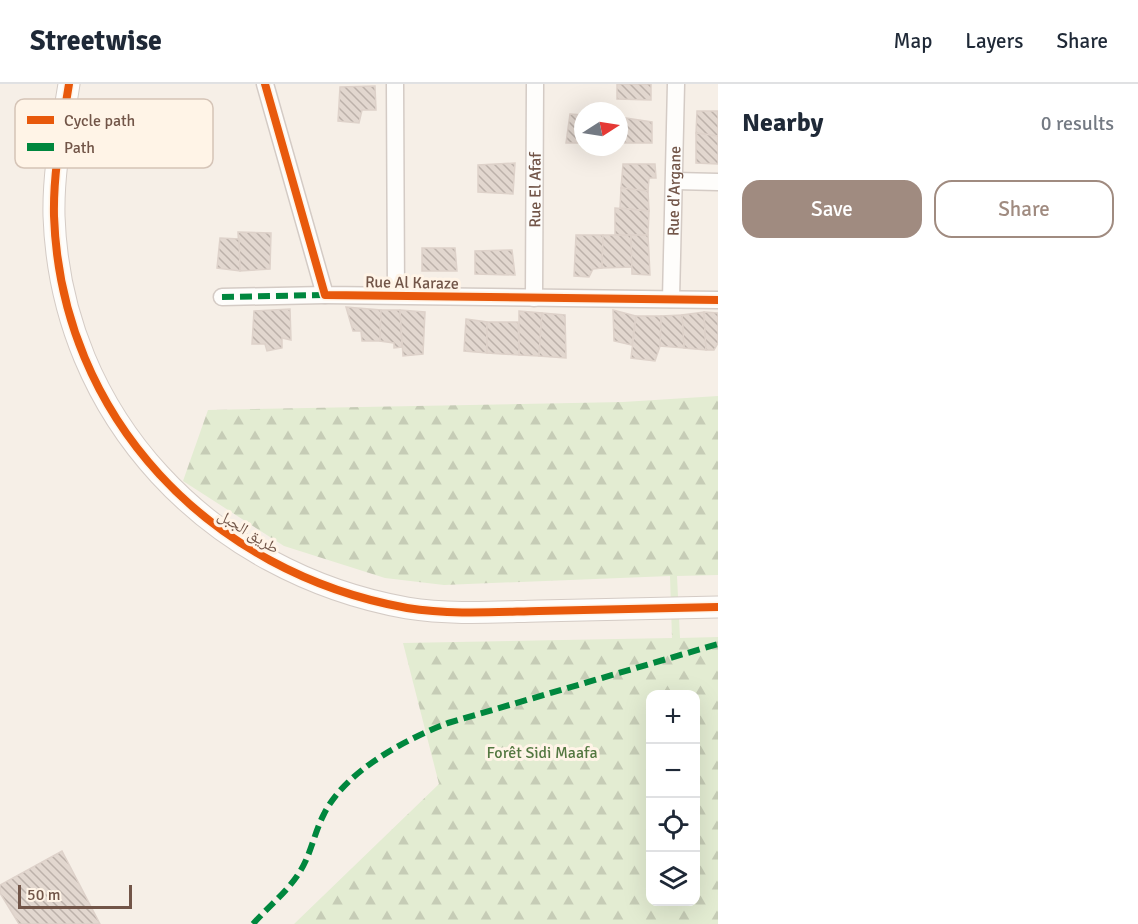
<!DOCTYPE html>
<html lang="en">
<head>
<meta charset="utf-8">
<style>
  body { margin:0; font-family:Signika,"Noto Naskh Arabic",sans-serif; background:#f2f2f3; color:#1f2937 }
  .controls { position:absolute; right:18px; bottom:18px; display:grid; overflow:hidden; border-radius:12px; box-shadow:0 6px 24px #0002 }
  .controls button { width:54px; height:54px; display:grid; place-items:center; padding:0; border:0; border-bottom:2px solid #e0e1e3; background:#fff; color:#1f2937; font:30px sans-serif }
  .compass { position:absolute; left:574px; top:18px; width:54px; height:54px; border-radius:50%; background:#fff; box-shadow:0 6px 24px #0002; rotate:78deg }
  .scale { position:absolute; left:18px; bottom:15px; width:114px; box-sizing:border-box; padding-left:6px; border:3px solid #725548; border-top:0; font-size:16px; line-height:21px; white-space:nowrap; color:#725548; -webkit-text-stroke:4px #fff4e7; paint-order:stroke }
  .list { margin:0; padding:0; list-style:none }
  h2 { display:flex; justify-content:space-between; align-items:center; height:78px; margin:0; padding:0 24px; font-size:26px }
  h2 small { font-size:20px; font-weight:400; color:#747a83 }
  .actions { display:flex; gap:12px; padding:18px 24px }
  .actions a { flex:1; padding:14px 0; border:2px solid #a08b80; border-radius:18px; text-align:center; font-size:21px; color:#a08b80 }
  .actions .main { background:#a08b80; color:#fff }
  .icon { flex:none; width:33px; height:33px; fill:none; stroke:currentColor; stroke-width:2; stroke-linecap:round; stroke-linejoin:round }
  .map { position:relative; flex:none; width:718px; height:840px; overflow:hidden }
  header { display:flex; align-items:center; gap:36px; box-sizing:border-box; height:84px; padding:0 30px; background:#fff; border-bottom:2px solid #e0e1e3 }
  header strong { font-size:28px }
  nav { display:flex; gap:33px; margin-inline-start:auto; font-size:21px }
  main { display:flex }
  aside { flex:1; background:#fff }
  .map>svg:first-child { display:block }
  .forest { fill:url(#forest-firs); fill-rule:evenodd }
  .building { fill:url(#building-back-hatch); stroke:#ded2ca; stroke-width:1.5 }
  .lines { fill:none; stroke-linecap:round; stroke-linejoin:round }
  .minor-casing { stroke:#d4cbc5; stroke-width:19 }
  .tertiary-casing { stroke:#d4cbc5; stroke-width:23 }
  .minor { stroke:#fefdfb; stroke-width:16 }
  .tertiary { stroke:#fefdfb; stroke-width:21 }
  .quiet { stroke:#00873e; stroke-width:6; stroke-dasharray:12 6; stroke-linecap:butt }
  .cycleway-casing { stroke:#fff4e7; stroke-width:11 }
  .cycleway { stroke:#e8590c; stroke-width:8 }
  .labels { text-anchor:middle; stroke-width:6; stroke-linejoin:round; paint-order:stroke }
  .street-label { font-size:16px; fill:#725548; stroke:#fff4e7 }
  .park-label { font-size:16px; fill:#547841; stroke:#fff4e7 }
  .key { fill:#fff4e7; stroke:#d5c4b7; stroke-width:1.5 }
  .key-label { font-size:16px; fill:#725548 }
</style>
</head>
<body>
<header>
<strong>Streetwise</strong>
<nav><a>Map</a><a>Layers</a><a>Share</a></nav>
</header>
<main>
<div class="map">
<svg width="718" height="840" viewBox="0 0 718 840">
  <defs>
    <pattern id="forest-firs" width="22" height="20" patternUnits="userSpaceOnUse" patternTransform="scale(1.5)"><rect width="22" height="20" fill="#e3ecd2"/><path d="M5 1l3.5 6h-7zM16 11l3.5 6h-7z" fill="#c6ccb6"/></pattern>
    <pattern id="building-back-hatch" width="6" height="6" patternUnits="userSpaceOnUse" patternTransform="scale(1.5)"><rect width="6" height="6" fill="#e2d7cf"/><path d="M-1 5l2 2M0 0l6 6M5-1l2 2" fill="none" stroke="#bcb1aa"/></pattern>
  </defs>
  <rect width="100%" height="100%" fill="#f6efe7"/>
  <!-- forest -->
  <path class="forest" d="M718,312V491L677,492L680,554L718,553V840H294L439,700L403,559L672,554L670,492L444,501L385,494L284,462L183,397L208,326L623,318ZM650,610H696V818H650Z"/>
  <!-- building -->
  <g class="building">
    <polygon points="617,0 651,0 651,16 617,15"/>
    <polygon points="375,2 376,26 362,26 359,39 338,37 340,3"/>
    <polygon points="697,27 718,27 718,52 696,49"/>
    <polygon points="570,30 583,31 583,59 566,59"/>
    <polygon points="619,33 652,38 652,59 619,59"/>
    <polygon points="696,49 718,52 718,80 696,79"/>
    <polygon points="515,79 513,110 478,108 478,81"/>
    <polygon points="623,80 655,80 656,94 649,94 648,107 621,104"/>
    <polygon points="621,104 648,107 649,127 620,124"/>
    <polygon points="615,124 649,127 648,151 615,152"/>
    <polygon points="238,148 271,149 270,185 240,187"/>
    <polygon points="576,151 603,151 602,184 593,185 589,193 574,192"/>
    <polygon points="603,151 631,151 632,183 602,184"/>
    <polygon points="631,151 648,151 650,191 632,190"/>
    <polygon points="220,154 239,155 240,187 217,184"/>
    <polygon points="422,164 455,164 457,187 422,187"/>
    <polygon points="512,166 515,191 475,190 475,167"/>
    <polygon points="346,223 381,226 380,257 362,257 361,247 353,247"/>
    <polygon points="290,225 291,256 282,254 282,264 267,267 265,260 252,260 254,227"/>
    <polygon points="381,226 400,226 402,263 394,264 394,259 380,257"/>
    <polygon points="400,226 425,228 423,270 403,272"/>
    <polygon points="613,226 636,232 632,261 614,257"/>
    <polygon points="519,227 542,229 539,272 519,271"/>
    <polygon points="704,228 706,266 684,264 682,231"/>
    <polygon points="704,228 718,229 718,259 714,266 706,266"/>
    <polygon points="542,229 565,231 566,274 539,272"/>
    <polygon points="682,231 684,264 660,262 661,232"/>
    <polygon points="636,232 661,232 660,262 655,277 631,274"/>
    <polygon points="466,235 487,238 487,269 464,267"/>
    <polygon points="487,238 518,238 519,271 487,269"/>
    <polygon points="62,767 100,840 19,840 0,809 0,801"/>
  </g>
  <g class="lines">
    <defs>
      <g id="minor">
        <polyline points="265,0 325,211 718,216"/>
        <polyline points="395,0 396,211"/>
        <polyline points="675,97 718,98"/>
        <polyline points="222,213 325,211"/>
        <path id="s1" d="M534,214L535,0"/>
        <path id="s2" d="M671,215L676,0"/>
      </g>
      <path id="tertiary" d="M69,0C62,44 53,87 54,132C61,334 211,489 407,524C451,531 495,528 539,527C599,526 658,524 718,523"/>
    </defs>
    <!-- minor casing -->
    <use href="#minor" class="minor-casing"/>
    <!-- tertiary casing -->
    <use href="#tertiary" class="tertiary-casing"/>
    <!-- minor -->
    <use href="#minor" class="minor"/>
    <!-- tertiary -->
    <use href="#tertiary" class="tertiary"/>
    <!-- quiet -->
    <g class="quiet">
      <polyline points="222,213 325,211"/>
      <path d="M253,840C268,823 287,808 299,789C311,771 314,749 324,730C345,687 406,655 448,639L718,560"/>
    </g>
    <defs>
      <g id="cycleway">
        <path d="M69,0C62,44 53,87 54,132C61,334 211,489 407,524C451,531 495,528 539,527C599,526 658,524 718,523"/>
        <polyline points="265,0 325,211 718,216"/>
      </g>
    </defs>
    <!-- cycleway casing -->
    <use href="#cycleway" class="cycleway-casing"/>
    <!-- cycleway -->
    <use href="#cycleway" class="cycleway"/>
  </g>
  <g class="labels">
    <!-- street labels -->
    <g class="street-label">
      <text dy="6" stroke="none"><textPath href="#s1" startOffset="108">Rue El Afaf</textPath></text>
      <text dy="6" stroke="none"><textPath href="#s2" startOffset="108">Rue d'Argane</textPath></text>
      <text transform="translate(412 198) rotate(1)" y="6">Rue Al Karaze</text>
      <text transform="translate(249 447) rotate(32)" y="6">طريق الجبل</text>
    </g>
    <!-- park labels -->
    <g class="park-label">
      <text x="542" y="674">Forêt Sidi Maafa</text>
    </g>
  </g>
  <!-- legend -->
  <rect x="15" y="15" width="198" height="69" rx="9" class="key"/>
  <rect x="27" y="32" width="27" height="8" fill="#e8590c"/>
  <rect x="27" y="59" width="27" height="8" fill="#00873e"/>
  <g class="key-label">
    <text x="64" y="42">Cycle path</text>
    <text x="64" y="69">Path</text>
  </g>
</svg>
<div class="controls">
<button>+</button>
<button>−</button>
<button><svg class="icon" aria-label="locate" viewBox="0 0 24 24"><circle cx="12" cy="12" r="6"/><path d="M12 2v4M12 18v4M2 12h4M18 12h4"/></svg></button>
<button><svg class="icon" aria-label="layers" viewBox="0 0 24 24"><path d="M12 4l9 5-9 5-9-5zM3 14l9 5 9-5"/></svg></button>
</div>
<svg class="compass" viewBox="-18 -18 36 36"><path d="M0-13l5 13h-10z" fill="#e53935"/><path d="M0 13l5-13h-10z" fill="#747a83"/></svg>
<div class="scale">50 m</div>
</div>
<aside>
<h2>Nearby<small>0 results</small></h2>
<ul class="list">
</ul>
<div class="actions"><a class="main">Save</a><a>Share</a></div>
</aside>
</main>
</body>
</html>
